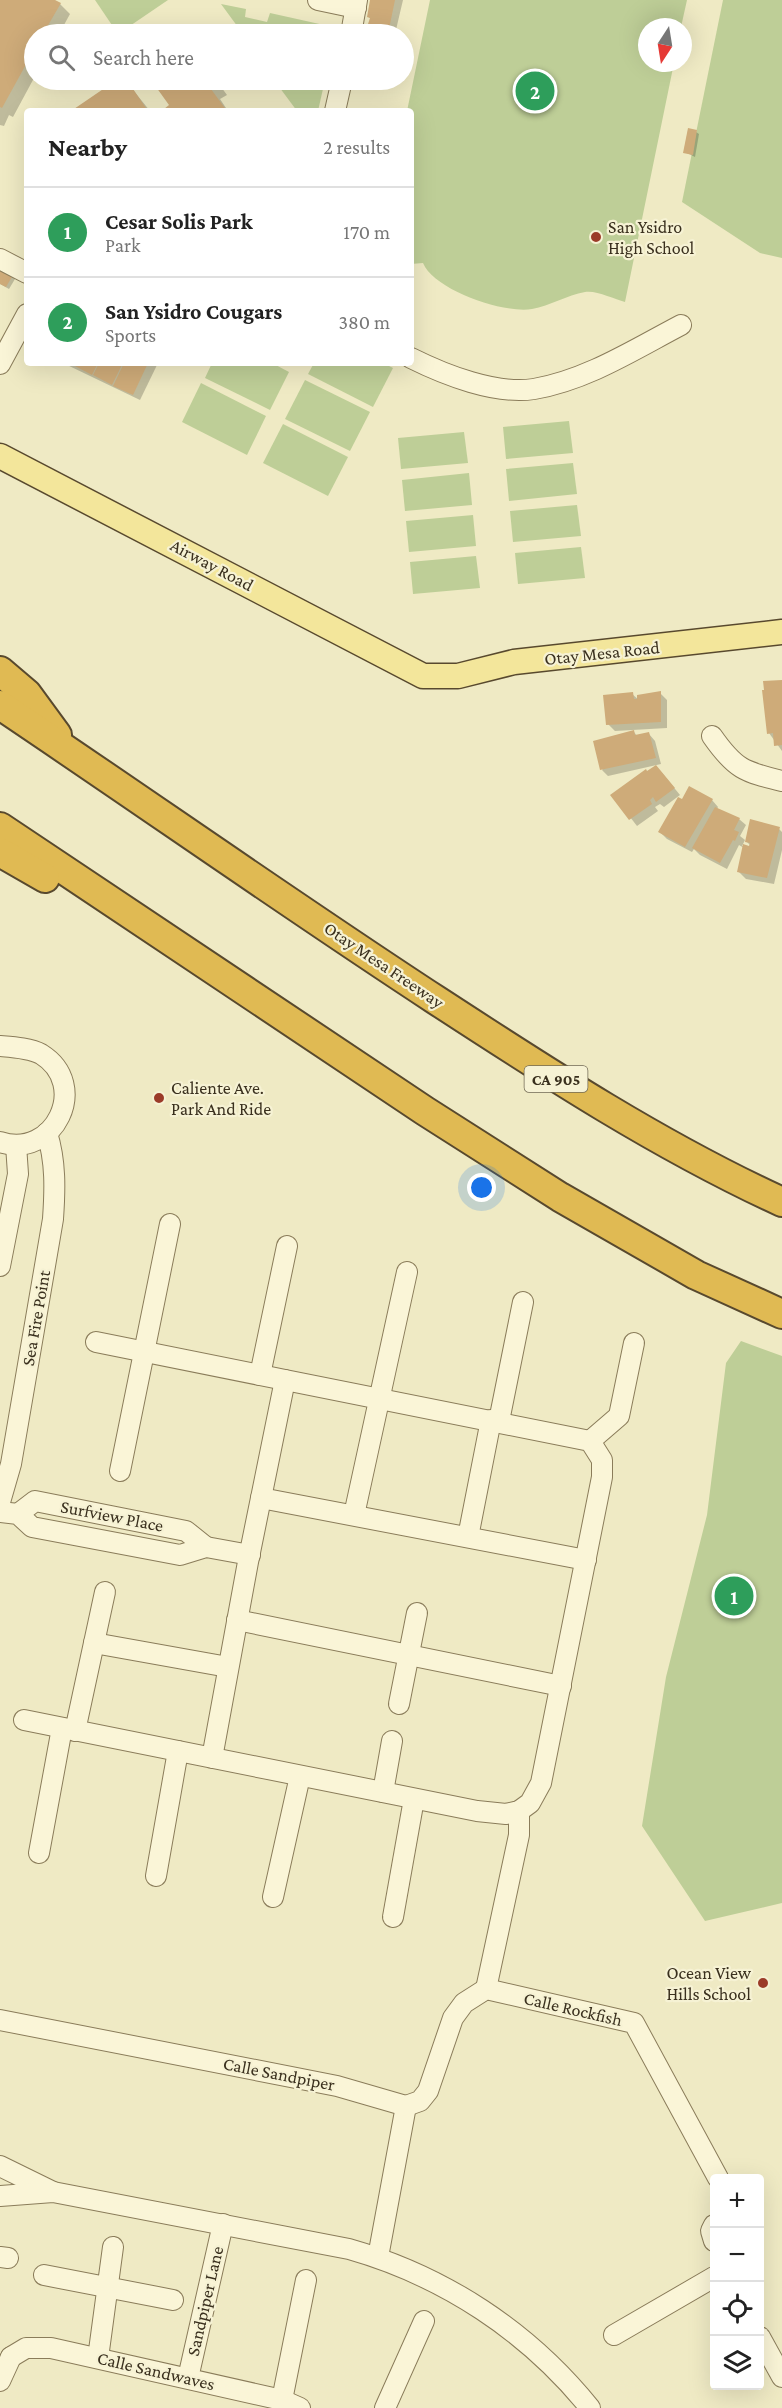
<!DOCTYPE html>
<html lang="en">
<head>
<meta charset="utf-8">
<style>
  body { margin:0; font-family:"Crimson Pro",serif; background:#f6f6f6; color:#222 }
  .controls { position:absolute; right:18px; bottom:18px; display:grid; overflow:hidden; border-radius:6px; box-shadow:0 6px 24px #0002 }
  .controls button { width:54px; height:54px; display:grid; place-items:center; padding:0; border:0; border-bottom:2px solid #e0e0e0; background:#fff; color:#222; font:30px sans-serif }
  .compass { position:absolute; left:638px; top:18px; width:54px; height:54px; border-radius:50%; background:#fff; box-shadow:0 6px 24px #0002; rotate:192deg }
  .you { position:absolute; left:482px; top:1188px; width:21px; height:21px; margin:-15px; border:4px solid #fff; border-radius:50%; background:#1a73e8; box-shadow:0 0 0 9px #1a73e833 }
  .badge { display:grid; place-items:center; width:39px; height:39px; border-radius:50%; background:#9b3b28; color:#fff; font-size:20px; font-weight:700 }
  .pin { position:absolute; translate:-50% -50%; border:3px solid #fff; box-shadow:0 2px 6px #0006 }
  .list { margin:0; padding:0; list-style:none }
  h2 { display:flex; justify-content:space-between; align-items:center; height:78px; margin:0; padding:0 24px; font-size:26px }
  h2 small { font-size:20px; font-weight:400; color:#767676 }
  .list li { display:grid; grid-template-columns:39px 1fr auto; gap:18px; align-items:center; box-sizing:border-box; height:90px; padding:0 24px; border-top:2px solid #e0e0e0 }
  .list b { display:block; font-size:22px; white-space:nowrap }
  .list p { margin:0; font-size:20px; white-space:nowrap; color:#767676 }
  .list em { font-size:20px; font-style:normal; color:#767676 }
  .icon { flex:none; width:33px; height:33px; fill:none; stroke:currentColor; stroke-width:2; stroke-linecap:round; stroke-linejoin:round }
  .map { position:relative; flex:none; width:782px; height:2408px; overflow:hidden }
  .search { position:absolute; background:#fff; box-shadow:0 6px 24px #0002; left:24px; top:24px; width:390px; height:66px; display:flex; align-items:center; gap:15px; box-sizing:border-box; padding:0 21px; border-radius:33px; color:#767676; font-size:22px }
  .panel { position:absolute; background:#fff; box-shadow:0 6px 24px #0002; left:24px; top:108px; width:390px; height:258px; border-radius:6px }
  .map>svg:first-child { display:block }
  .green { fill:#bece97 }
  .shadow { fill:#0003 }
  .building { fill:#ceab79 }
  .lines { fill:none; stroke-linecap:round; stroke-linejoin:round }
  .minor-casing { stroke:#8a7c5a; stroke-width:22 }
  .major-casing { stroke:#58492e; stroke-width:27 }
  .highway-casing { stroke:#58492e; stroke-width:32 }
  .minor { stroke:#faf5d7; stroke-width:20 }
  .major { stroke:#f3e69b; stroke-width:24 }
  .highway { stroke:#e0ba53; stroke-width:28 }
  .poi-dot { fill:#9b3b28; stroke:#f6f2d4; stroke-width:2 }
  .labels { text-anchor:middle; stroke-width:4.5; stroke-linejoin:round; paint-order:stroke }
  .shield { fill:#f6f2d4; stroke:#726a55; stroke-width:1.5 }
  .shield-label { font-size:16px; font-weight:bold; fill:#3a301e }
  .poi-label { font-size:18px; fill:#3a301e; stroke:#f6f2d4; text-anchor:start }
  .street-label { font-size:18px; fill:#3a301e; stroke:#f6f2d4 }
</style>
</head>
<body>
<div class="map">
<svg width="782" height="2408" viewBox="0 0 782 2408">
  <rect width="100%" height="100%" fill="#efeac4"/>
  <!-- green -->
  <g class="green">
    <polygon points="95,0 168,0 118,34"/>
    <path d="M430,0H687L681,27H647V63H674L625,302C614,299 596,290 585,292C567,295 550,306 532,309C504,314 434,290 423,263L411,264V111H407Z"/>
    <polygon points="723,0 782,0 782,258 760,253 682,202"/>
    <polygon points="221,4 246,9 245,17 267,22 270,13 333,27 333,34 243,34"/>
    <polygon points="274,80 325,80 318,111 297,111"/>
    <polygon points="212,363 272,363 289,372 270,410 205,378"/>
    <polygon points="314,363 383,363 393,368 373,407 308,374"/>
    <polygon points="305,380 370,412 350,451 285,419"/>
    <polygon points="201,383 266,416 247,455 182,422"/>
    <polygon points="569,421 573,453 506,459 503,427"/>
    <polygon points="283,424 348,457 328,496 263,463"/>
    <polygon points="464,432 468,463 401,469 398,438"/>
    <polygon points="573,463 577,494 509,501 506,469"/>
    <polygon points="469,473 472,505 405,511 402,480"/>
    <polygon points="577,505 581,536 513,542 510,511"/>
    <polygon points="473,515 476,546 409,552 406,521"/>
    <polygon points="581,547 585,578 518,584 515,553"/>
    <polygon points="476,556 480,588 413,594 410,562"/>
    <polygon points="741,1341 782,1356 782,1903 705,1921 642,1826 666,1677 707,1515 726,1363"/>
  </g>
  <!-- shadow -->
  <g class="shadow">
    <polygon points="0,0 52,0 60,4 70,14 59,34 34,34 34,78 13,117 9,115 4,126 0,125"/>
    <polygon points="372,0 403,0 395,34 377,31 370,24 371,19 368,16"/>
    <polygon points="153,80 216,80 227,95 220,99 228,111 167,111 171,105"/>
    <polygon points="115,82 122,90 129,85 150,111 73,111"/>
    <polygon points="696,132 699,134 695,157 685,152"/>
    <polygon points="12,276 15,279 9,289 0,284"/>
    <polygon points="63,363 155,363 157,365 140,400"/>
    <polygon points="782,681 782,751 769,733"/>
    <polygon points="660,693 667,700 667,728 615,731 608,724 632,694 639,700"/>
    <polygon points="634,732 637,736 649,734 655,741 661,764 608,776 602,770"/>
    <polygon points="647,773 662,773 680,795 664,807 660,804 655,807 658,811 637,826 613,795"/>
    <polygon points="712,800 718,807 717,809 739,819 746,825 740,836 745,840 742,846 753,848 747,842 779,829 782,832 782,850 774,884 746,879 739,872 744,848 739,845 727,869 700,855 694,849 692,852 667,839 660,832"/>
  </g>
  <!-- building -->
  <g class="building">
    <polygon points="0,0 55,0 61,3 43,34 34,34 34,50 2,108 0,107"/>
    <polygon points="370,0 395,0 389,29 368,24 370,18 367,17"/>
    <polygon points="151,80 215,80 218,84 211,89 227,111 165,111 164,109 169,105"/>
    <polygon points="115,81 121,89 129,83 148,111 71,111"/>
    <polygon points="688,128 697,130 693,155 683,153"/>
    <polygon points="0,268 13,275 6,287 0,284"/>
    <polygon points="74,363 98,363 92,375 73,365"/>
    <polygon points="99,363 123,363 112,385 93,375"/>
    <polygon points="124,363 148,363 133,395 113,386"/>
    <polygon points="782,680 782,745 774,746 773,733 767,734 762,690 764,690 763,681"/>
    <polygon points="661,691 661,722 606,725 603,695 633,692 634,699 637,699 637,695"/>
    <polygon points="634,730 635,735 649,732 656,758 600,770 593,741"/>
    <polygon points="656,765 675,788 656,802 653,797 650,800 652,804 629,820 610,795 646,769 647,771"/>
    <polygon points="689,786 713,799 685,847 658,832 678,797 682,799"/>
    <polygon points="715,807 740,818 734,830 739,832 735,841 733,840 720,863 692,848"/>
    <polygon points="750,819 780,827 767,878 737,872 743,844 749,846 750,843 745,842"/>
  </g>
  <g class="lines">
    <defs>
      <g id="minor">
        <polyline points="318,0 356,8"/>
        <polyline points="351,34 357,0"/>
        <polyline points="335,111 342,80"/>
        <polyline points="0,259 27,273"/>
        <path d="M411,358C445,375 496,395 534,389C587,380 635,349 681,325"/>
        <polyline points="0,364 27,314"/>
        <path d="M712,736C735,769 744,772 782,781"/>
        <path d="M0,1046C12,1047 30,1048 41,1054C91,1085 54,1160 0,1142"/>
        <polyline points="0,1266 18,1174 16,1145"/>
        <polyline points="96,1342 285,1380"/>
        <polyline points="260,1375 287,1246"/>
        <polyline points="499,1421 523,1302"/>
        <polyline points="590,1441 619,1416 634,1343"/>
        <polyline points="120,1471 170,1224"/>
        <polyline points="261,1498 586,1560"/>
        <path d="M0,1502L11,1464L53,1219C55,1190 56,1162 47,1133"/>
        <polyline points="0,1512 18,1514 32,1527 180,1555 206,1547 250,1555"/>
        <polyline points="18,1514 35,1501 186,1531 206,1547"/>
        <polyline points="354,1515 407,1272"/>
        <polyline points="468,1537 491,1420"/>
        <polyline points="237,1620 561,1686"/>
        <polyline points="94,1643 228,1667"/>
        <polyline points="399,1704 417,1613"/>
        <polyline points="24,1720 477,1811 506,1814 519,1811 530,1803 541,1783 602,1477 602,1460 590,1441 285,1380 248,1562 212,1758"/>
        <polyline points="75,1731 105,1592"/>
        <polyline points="383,1792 392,1741"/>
        <polyline points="39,1853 62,1728"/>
        <polyline points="156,1876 178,1751"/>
        <polyline points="273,1897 300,1776"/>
        <polyline points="393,1917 414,1799"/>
        <polyline points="486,1989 519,1835 519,1811"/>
        <polyline points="0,2020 337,2086 406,2106 378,2257"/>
        <polyline points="406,2106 420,2101 428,2091 453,2018 464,2003 486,1989 634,2023 718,2178"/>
        <polyline points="0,2166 53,2192"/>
        <path d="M0,2196L53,2192L349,2249C444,2276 528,2331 590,2408"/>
        <polyline points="714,2225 711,2231 714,2241"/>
        <polyline points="0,2257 8,2258"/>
        <polyline points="44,2275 173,2300"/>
        <polyline points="614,2335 714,2277"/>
        <polyline points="760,2337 782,2377"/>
        <polyline points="11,2357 26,2348 51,2348 282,2400 300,2408"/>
        <polyline points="98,2358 113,2247"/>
        <polyline points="188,2378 223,2224"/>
        <polyline points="0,2381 11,2357"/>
        <polyline points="282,2400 306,2280"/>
        <polyline points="385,2408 424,2321"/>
      </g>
      <polyline id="major" points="0,456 423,676 458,676 514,662 782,632"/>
      <g id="highway">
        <polyline points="0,671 27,694 57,735"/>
        <path d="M0,705C146,803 289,904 436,1000C548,1073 660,1146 782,1202"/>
        <polyline points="0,827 425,1111 560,1197 696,1275 782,1314"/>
        <polyline points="0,852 45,878"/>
      </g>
    </defs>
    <!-- minor casing -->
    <use href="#minor" class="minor-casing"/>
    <!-- major casing -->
    <use href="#major" class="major-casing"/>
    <!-- highway casing -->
    <use href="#highway" class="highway-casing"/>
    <!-- minor -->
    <use href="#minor" class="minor"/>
    <!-- major -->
    <use href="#major" class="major"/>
    <!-- highway -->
    <use href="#highway" class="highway"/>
  </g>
  <!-- markers -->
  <g class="poi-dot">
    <circle cx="596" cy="237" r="6"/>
    <circle cx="159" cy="1098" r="6"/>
    <circle cx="763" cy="1983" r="6"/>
  </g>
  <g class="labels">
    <!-- shield labels -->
    <rect class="shield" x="524.5" y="1066" width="63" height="26" rx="4.5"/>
    <g class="shield-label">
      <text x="556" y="1085">CA 905</text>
    </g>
    <!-- poi labels -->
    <g class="poi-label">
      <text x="608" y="233">San Ysidro<tspan x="608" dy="21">High School</tspan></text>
      <text x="171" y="1094">Caliente Ave.<tspan x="171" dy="21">Park And Ride</tspan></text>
      <text x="751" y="1979" text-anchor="end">Ocean View<tspan x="751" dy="21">Hills School</tspan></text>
    </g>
    <!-- street labels -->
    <g class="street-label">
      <text transform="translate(212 565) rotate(28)" y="6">Airway Road</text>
      <text transform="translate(602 653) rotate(-6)" y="6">Otay Mesa Road</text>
      <text transform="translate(384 965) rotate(34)" y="6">Otay Mesa Freeway</text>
      <text transform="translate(36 1318) rotate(-80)" y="6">Sea Fire Point</text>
      <text transform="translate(112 1516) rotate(11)" y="6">Surfview Place</text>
      <text transform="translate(573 2009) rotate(13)" y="6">Calle Rockfish</text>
      <text transform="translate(279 2074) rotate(11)" y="6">Calle Sandpiper</text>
      <text transform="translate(205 2301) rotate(-77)" y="6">Sandpiper Lane</text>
      <text transform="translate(156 2371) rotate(13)" y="6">Calle Sandwaves</text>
    </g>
  </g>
</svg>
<div class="controls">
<button>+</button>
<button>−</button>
<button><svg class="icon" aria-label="locate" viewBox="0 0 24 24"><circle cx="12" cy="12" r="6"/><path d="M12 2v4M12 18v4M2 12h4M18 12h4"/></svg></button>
<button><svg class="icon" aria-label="layers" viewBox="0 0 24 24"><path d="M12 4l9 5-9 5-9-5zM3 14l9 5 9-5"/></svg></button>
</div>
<svg class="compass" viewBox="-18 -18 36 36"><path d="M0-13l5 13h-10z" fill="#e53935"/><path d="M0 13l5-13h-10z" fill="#767676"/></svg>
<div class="you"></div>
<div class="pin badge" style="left:734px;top:1596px;background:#2e9e5b">1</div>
<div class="pin badge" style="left:535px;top:91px;background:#2e9e5b">2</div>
<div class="search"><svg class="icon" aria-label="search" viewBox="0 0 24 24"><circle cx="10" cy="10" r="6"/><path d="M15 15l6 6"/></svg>Search here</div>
<section class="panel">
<h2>Nearby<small>2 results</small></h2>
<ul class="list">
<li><span class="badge" style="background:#2e9e5b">1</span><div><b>Cesar Solis Park</b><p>Park</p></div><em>170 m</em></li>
<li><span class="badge" style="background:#2e9e5b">2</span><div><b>San Ysidro Cougars</b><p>Sports</p></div><em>380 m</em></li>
</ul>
</section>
</div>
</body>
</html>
